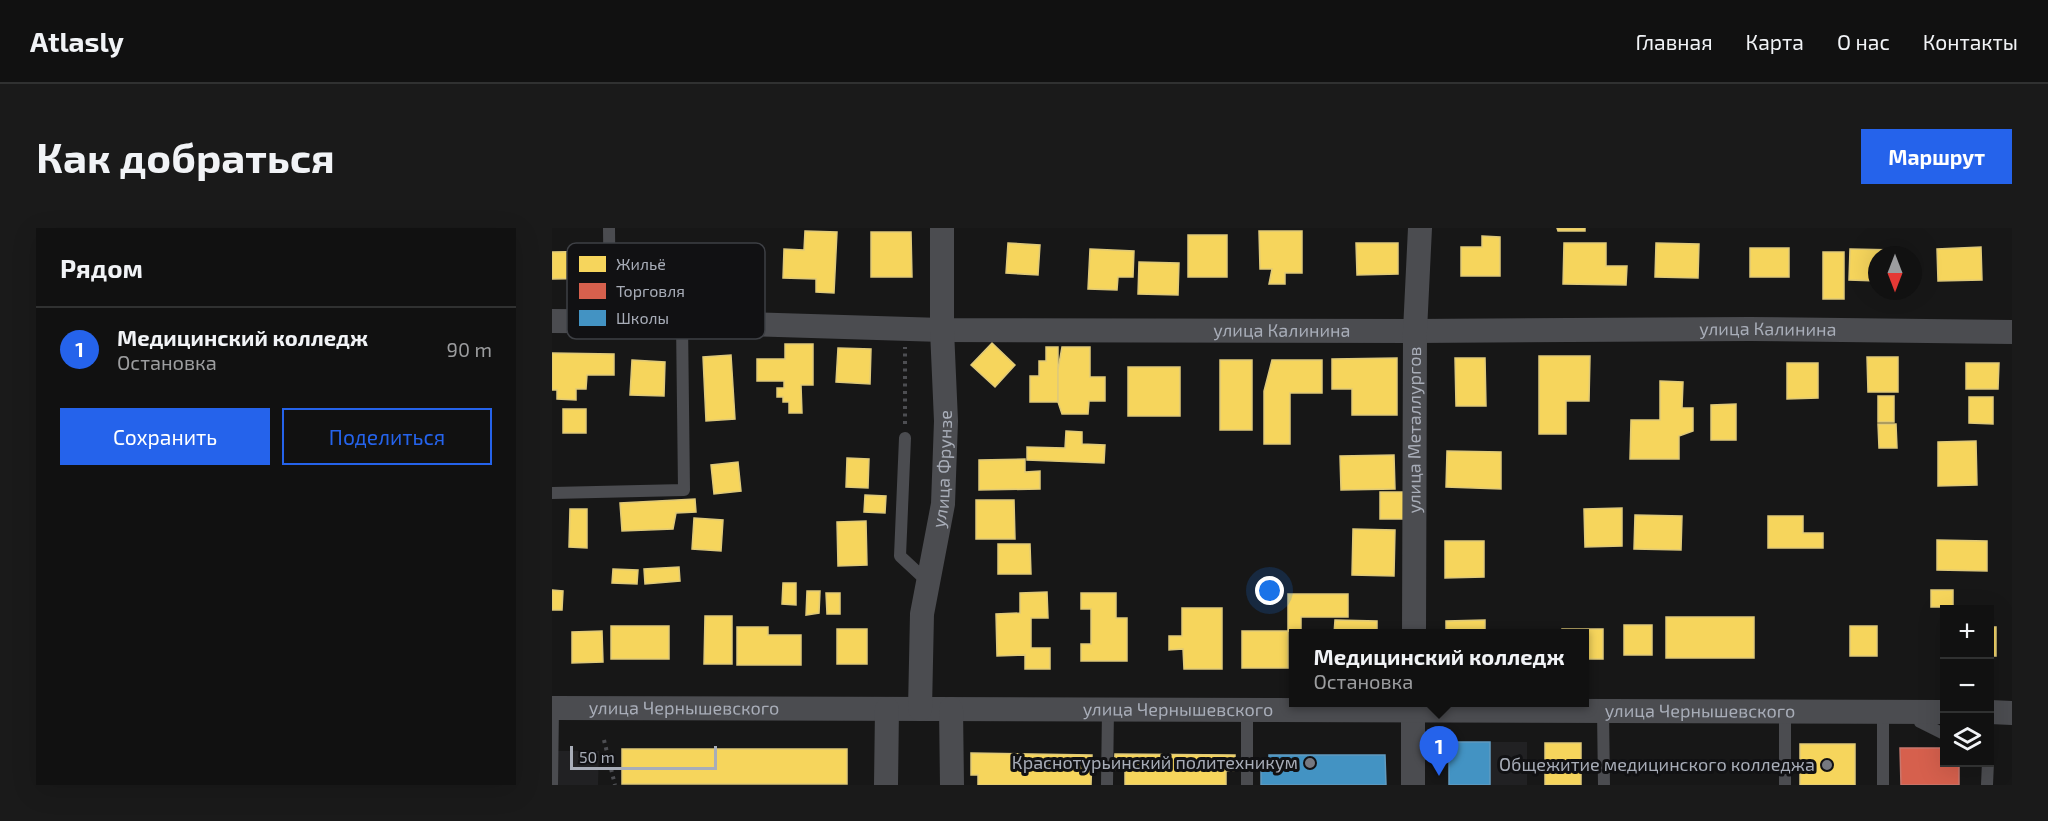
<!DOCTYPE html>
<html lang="ru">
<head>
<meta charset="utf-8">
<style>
  body { margin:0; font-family:"Exo 2",sans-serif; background:#1a1a1a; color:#f1f3f6 }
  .controls { position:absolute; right:18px; bottom:18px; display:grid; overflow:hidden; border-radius:0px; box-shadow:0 6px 24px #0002 }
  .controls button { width:54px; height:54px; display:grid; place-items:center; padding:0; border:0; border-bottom:2px solid #303131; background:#111; color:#f1f3f6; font:30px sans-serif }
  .compass { position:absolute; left:1316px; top:18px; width:54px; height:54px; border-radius:50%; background:#111; box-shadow:0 6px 24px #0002; rotate:180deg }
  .scale { position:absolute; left:18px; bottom:15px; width:147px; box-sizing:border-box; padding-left:6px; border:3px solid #a8adb8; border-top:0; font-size:16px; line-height:21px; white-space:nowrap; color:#a8adb8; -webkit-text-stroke:4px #111113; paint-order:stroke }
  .you { position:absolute; left:718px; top:363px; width:21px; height:21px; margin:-15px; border:4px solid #fff; border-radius:50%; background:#1a73e8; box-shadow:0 0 0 9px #1a73e833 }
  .badge { display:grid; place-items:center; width:39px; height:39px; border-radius:50%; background:#2563eb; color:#fff; font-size:20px; font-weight:700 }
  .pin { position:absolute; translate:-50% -50px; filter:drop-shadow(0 2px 3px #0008) }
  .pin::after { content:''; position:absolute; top:32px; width:21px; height:18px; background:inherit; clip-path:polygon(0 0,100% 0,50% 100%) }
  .popup { position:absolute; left:737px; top:401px; width:300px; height:78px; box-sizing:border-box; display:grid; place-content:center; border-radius:0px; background:#111; filter:drop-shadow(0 2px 4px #0005); font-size:20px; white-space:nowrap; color:#9c9d9f }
  .popup b { font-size:22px; color:#f1f3f6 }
  .popup::after { content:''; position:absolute; left:50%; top:100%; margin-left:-12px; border:12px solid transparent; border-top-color:#111 }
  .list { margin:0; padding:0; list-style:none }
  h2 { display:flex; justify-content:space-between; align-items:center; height:78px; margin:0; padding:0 24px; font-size:26px }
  h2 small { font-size:20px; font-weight:400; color:#9c9d9f }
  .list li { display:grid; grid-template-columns:39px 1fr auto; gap:18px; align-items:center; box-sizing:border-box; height:84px; padding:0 24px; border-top:2px solid #303131 }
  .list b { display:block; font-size:22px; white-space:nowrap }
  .list p { margin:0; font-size:20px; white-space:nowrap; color:#9c9d9f }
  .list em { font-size:20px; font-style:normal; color:#9c9d9f }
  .actions { display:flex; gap:12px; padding:18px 24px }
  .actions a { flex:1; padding:14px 0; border:2px solid #2563eb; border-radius:0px; text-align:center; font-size:21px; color:#2563eb }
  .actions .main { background:#2563eb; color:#fff }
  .icon { flex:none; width:33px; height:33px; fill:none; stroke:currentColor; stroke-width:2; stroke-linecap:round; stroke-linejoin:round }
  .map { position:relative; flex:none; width:1460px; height:557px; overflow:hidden; border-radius:0px }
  header { display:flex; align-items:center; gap:36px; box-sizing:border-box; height:84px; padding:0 30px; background:#111; border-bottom:2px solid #303131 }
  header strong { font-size:28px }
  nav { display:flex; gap:33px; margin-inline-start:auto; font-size:21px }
  .intro { display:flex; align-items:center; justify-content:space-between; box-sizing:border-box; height:144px; padding:0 36px }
  h1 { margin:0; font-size:42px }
  .button { padding:15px 27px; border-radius:0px; background:#2563eb; color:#fff; font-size:21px; font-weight:700 }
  main { display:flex; gap:36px; padding:0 36px }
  aside { flex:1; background:#111; border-radius:0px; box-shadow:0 6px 24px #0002 }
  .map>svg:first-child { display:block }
  .built { fill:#212123 }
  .homes { fill:#f6d55c; stroke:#dfc978; stroke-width:1.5 }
  .shops { fill:#d6604d; stroke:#c8776d; stroke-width:1.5 }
  .schools { fill:#4393c3; stroke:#619bc0; stroke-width:1.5 }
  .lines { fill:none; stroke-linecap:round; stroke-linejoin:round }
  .path { stroke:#4d4e52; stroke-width:4; stroke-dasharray:3 4.5; stroke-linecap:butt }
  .service { stroke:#4b4c50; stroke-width:12 }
  .minor { stroke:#4b4c50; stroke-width:24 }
  .poi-dot { fill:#757880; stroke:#111113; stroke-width:2 }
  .labels { text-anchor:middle; stroke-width:6; stroke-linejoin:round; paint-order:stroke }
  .street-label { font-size:18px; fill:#a8adb8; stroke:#111113 }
  .poi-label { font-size:18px; fill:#a8adb8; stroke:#111113; text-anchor:end }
  .key { fill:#111113; stroke:#3e4045; stroke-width:1.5 }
  .key-label { font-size:16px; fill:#a8adb8 }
</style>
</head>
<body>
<header>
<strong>Atlasly</strong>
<nav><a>Главная</a><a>Карта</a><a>О нас</a><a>Контакты</a></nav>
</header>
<div class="intro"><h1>Как добраться</h1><a class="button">Маршрут</a></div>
<main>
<aside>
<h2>Рядом<small></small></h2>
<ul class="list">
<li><span class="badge">1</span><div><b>Медицинский колледж</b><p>Остановка</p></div><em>90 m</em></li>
</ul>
<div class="actions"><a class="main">Сохранить</a><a>Поделиться</a></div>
</aside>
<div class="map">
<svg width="1460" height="557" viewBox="0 0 1460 557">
  <rect width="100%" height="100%" fill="#171717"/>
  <!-- built -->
  <g class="built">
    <rect x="897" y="514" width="78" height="43"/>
    <polygon points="0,523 47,523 46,557 0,557"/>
  </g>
  <!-- homes -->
  <g class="homes">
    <polygon points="1005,0 1033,0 1033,3 1006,3"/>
    <polygon points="253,3 285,4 282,65 264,64 264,51 231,50 232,21 252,22"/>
    <polygon points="707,3 750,3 750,45 733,45 733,56 717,56 720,41 708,41"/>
    <polygon points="319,4 359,4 360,49 319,49"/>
    <rect x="636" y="7" width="39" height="42"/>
    <polygon points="930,8 948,9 948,48 909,48 909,19 930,19"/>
    <polygon points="456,15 488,17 486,47 454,45"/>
    <polygon points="804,15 846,15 846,46 805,47"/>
    <polygon points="1012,15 1054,15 1054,38 1075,38 1074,57 1011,56"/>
    <polygon points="1104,15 1147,16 1146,50 1103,49"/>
    <rect x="151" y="19" width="39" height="32"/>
    <polygon points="1429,19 1430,52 1386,53 1385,21"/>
    <rect x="1198" y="20" width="39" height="29"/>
    <polygon points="538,21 582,23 581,49 566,49 565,62 536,61"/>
    <polygon points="1298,21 1345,22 1345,27 1325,27 1325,53 1297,52"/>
    <polygon points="53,23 54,50 0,51 0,24"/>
    <polygon points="96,23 134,23 134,55 95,55"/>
    <rect x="1271" y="24" width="21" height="47"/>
    <polygon points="587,34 627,35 626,67 586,66"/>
    <polygon points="440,115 463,137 443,159 419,137"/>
    <polygon points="233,116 261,116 261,157 249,157 250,185 237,185 237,174 231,174 231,169 225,169 225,160 232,160 232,153 205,153 205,131 233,131"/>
    <polygon points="494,119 506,119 506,174 478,174 478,148 487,148 487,133 494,133"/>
    <polygon points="510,119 538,119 538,149 553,149 553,173 537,173 536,186 510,186 506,174 506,141"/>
    <polygon points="286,120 319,121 318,156 284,154"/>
    <polygon points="0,125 62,126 62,147 35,147 34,161 24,161 24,172 5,171 5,162 0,162"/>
    <polygon points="179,127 183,191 154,193 151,129"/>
    <polygon points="987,128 1038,128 1037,173 1014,173 1014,206 987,206"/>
    <polygon points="1315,129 1346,129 1346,164 1316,164"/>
    <polygon points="845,130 845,187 800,187 800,161 780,161 780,131"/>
    <polygon points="903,130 933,130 934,178 904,178"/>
    <polygon points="80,132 113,134 112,168 78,167"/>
    <rect x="668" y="132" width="32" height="70"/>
    <polygon points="720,132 770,132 770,165 738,165 738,216 712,216 712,163"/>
    <polygon points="1235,135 1266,135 1266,170 1235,171"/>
    <polygon points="1414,135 1447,135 1446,161 1414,161"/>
    <rect x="576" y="139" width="52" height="49"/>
    <polygon points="1108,153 1131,154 1130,180 1141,180 1141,203 1127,208 1127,231 1078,231 1079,192 1108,192"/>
    <rect x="1326" y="168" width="16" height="26"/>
    <polygon points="1417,169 1441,169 1441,196 1417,195"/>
    <polygon points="1184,176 1184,212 1159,212 1159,177"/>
    <rect x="11" y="181" width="23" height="24"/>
    <polygon points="1326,196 1344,196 1345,220 1327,220"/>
    <polygon points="514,203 530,204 530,216 553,217 552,235 475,232 475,219 513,220"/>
    <polygon points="1424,213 1425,257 1386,258 1386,214"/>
    <polygon points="895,223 949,224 949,261 894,259"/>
    <polygon points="842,227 843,261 789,262 788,228"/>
    <polygon points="295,230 317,231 316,260 294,259"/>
    <polygon points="473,231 473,244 488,243 488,261 427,262 427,232"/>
    <polygon points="186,234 189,263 162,266 159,237"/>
    <rect x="828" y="264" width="33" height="27"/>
    <polygon points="313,267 334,268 333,285 312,284"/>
    <polygon points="143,271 144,284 124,285 121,301 70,303 68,275"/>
    <polygon points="424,272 462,272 463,311 424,311"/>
    <polygon points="1070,280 1070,318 1033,319 1032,281"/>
    <polygon points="18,281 35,281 35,320 17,319"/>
    <polygon points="1083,287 1130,288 1129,322 1082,321"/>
    <polygon points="1216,288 1251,288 1251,305 1271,305 1271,320 1216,320"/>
    <polygon points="142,290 171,292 169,323 140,321"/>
    <polygon points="314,293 315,337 286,338 285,294"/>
    <polygon points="801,301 843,302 842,348 800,347"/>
    <polygon points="1385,312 1435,313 1435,343 1385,342"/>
    <polygon points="893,313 932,313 932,349 893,350"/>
    <polygon points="446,316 478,316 479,346 446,346"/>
    <polygon points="127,339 128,353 93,356 92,341"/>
    <polygon points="61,341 86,342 85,356 60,355"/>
    <polygon points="231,355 244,355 244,377 230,376"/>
    <polygon points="0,362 11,363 10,382 0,382"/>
    <rect x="1379" y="362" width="22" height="17"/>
    <polygon points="255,363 268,363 267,385 254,387"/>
    <polygon points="495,364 496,390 479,390 479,420 498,420 498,441 473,441 473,427 445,428 444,386 468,385 468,365"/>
    <polygon points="274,365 288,365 288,386 275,386"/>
    <polygon points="529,365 564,365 564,390 575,390 575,433 529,433 529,416 539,416 539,381 529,381"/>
    <polygon points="736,366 796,366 796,389 749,389 749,406 736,403"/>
    <polygon points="630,380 670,380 670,441 632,441 631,421 617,422 617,408 630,408"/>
    <polygon points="153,388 180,388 180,436 152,436"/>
    <rect x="1114" y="389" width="88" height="41"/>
    <polygon points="783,392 825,393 825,406 782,406"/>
    <polygon points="933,392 933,406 894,406 894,393"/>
    <rect x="1072" y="397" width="28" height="30"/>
    <rect x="59" y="398" width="58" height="33"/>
    <rect x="1298" y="398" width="27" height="30"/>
    <polygon points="185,399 216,399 216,407 249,407 249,437 185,437"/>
    <rect x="1438" y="399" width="6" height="29"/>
    <rect x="285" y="401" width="30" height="35"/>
    <polygon points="1010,401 1051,401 1051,431 1032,431 1032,406 1010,406"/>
    <polygon points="50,403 51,434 20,435 20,404"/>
    <rect x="690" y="403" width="46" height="37"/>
    <rect x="993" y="515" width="36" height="42"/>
    <rect x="1248" y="516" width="55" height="41"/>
    <rect x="70" y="521" width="225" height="35"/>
    <polygon points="419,525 540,527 539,557 426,557 426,547 419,547"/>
    <polygon points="563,526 683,527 683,543 674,543 674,557 573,557 573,542 562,542"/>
  </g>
  <!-- shops -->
  <polygon class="shops" points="1348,520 1392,520 1392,534 1407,534 1407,557 1349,557"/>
  <!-- schools -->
  <g class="schools">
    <rect x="897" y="514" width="41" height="43"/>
    <polygon points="717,527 833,527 834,557 709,557 709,538 717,538"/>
  </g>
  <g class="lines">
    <!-- path -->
    <g class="path">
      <polyline points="353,196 353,119"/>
      <polyline points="52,512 63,557"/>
    </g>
    <!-- service -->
    <g class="service">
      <polyline points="57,0 58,93"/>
      <polyline points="353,210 348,328 376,354"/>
      <polyline points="0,265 132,262 130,94"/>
      <polyline points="695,482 695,557"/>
      <polyline points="1051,483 1052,557"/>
      <polyline points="1233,484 1233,557"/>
      <polyline points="1331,484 1331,557"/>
      <polyline points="1368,484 1368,494 1392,506"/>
      <polyline points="0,557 1,480"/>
      <polyline points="555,557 556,481"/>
      <polyline points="1435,557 1436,534"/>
    </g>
    <!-- minor -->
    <g class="minor">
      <path id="s1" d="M0,93L130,94L390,102L863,103L1198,101L1460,104"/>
      <path id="s2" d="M862,406L863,103L868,0"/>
      <polyline points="861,474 861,557"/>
      <path id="s3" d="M0,480L1392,484"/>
      <path id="s4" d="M368,481L370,386L391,276L394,193L390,102V0"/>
      <polyline points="399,481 400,557"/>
      <polyline points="1438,484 1460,485"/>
      <polyline points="334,557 335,481"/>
    </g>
  </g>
  <!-- markers -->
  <g class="poi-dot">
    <circle cx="758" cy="535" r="6"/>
    <circle cx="1275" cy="537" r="6"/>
  </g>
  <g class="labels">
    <!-- street labels -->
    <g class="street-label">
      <text dy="6" stroke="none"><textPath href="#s1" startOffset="1216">улица Калинина</textPath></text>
      <text dy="6" stroke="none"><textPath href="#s1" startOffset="730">улица Калинина</textPath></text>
      <text dy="6" stroke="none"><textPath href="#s2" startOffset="204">улица Металлургов</textPath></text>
      <text dy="6" stroke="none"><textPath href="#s4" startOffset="242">улица Фрунзе</textPath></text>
      <text dy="6" stroke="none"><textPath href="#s3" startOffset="132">улица Чернышевского</textPath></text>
      <text dy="6" stroke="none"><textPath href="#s3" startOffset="626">улица Чернышевского</textPath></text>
      <text dy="6" stroke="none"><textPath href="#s3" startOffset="1148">улица Чернышевского</textPath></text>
    </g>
    <!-- poi labels -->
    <g class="poi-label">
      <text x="746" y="541">Краснотурьинский политехникум</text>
      <text x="1263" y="543">Общежитие медицинского колледжа</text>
    </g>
  </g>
  <!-- legend -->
  <rect x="15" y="15" width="198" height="96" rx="9" class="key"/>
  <rect x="27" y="28" width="27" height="16" fill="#f6d55c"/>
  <rect x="27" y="55" width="27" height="16" fill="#d6604d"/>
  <rect x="27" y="82" width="27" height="16" fill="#4393c3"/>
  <g class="key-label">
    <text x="64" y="42">Жильё</text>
    <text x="64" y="69">Торговля</text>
    <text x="64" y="96">Школы</text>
  </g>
</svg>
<div class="controls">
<button>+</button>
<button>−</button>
<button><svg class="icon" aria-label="layers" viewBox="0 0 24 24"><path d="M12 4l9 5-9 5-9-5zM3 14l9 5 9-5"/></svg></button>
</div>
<svg class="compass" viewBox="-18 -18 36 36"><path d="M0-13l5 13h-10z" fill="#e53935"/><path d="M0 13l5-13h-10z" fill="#9c9d9f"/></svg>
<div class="scale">50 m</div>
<div class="you"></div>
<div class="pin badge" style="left:887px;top:548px">1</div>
<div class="popup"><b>Медицинский колледж</b>Остановка</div>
</div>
</main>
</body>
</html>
